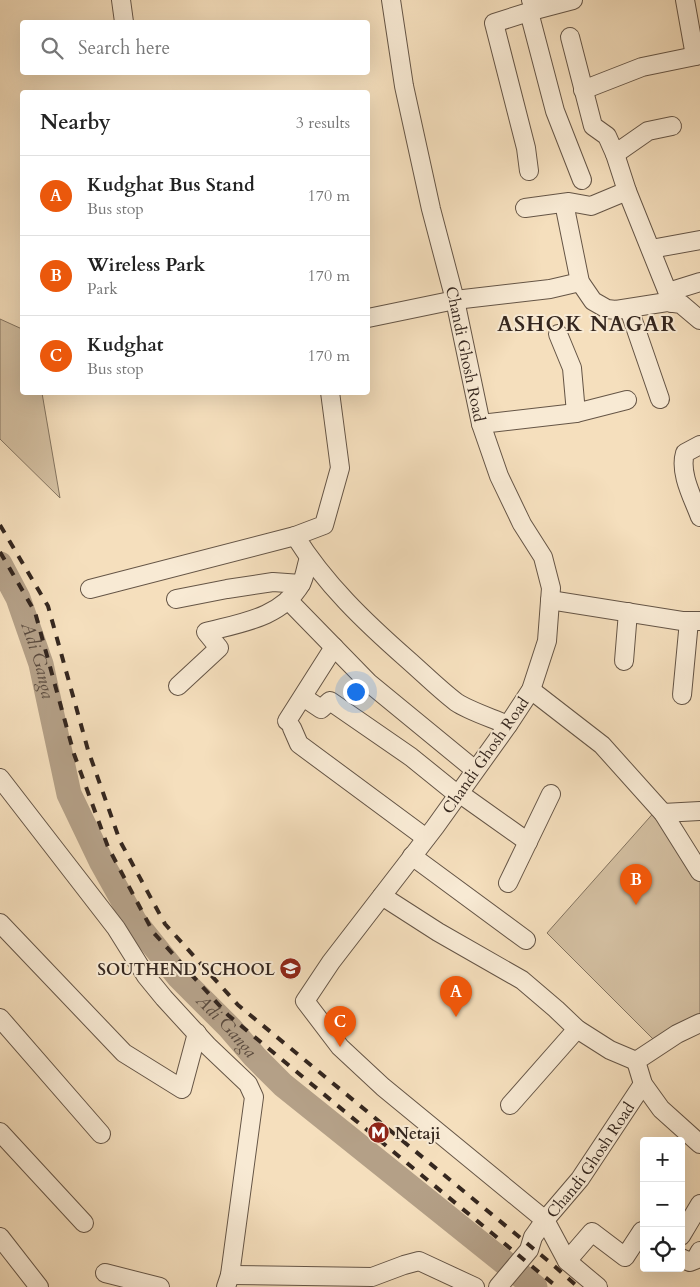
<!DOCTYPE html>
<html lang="en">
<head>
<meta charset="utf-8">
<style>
  body { margin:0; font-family:Cardo,serif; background:#f2f2f2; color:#222 }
  .controls { position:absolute; right:15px; bottom:15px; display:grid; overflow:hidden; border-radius:5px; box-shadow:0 5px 20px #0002 }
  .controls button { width:45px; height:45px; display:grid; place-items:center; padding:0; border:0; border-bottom:1px solid #e0e0e0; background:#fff; color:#222; font:25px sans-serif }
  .you { position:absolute; left:355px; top:691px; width:18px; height:18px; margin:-12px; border:4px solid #fff; border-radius:50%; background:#1a73e8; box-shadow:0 0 0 8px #1a73e833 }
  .badge { display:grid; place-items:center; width:32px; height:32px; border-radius:50%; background:#ea580c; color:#fff; font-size:16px; font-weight:700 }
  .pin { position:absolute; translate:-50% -41px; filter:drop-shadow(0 1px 2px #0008) }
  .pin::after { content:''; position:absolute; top:26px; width:18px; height:15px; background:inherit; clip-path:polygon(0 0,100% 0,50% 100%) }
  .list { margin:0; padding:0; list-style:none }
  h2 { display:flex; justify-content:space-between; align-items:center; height:65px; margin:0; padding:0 20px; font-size:21px }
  h2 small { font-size:16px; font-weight:400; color:#767676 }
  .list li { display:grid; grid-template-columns:32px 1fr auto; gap:15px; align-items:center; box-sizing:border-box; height:80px; padding:0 20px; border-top:1px solid #e0e0e0 }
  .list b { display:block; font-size:19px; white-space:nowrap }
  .list p { margin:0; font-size:16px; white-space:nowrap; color:#767676 }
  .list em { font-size:16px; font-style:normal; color:#767676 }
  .icon { flex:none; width:28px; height:28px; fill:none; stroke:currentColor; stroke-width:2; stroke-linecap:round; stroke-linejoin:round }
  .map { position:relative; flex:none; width:700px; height:1287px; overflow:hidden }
  .search { position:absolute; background:#fff; box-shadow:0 5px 20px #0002; left:20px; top:20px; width:350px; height:55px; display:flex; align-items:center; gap:12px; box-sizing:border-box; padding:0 18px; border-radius:5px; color:#767676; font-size:19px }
  .panel { position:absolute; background:#fff; box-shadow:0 5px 20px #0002; left:20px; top:90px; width:350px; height:305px; border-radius:5px }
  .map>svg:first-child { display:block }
  .green { fill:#d4c0a2; stroke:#847460 }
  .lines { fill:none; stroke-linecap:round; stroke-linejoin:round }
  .river { stroke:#b4a087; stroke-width:25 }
  .minor-casing { stroke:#655546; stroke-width:20 }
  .minor { stroke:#f8ead4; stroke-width:18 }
  .rail { stroke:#35271f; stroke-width:4; stroke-dasharray:9 9; stroke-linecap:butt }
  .labels { text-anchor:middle; stroke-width:4; stroke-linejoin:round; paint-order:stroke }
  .street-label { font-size:16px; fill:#35271f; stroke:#f8ead4 }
  .poi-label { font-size:16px; font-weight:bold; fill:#35271f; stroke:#f8ead4; text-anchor:end }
  .water-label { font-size:18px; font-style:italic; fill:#5b4b3e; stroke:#f8ead4 }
  .district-label { font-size:21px; font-weight:bold; letter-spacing:1px; fill:#35271f; stroke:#f8ead4 }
</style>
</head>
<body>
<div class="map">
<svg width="700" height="1287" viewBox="0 0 700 1287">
  <rect width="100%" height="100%" fill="#f5dfbd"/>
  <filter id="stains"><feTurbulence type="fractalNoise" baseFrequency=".004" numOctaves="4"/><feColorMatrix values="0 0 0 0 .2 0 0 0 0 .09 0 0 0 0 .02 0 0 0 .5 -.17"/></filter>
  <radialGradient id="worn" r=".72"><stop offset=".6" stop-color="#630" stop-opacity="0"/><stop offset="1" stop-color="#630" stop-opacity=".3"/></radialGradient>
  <!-- green -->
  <g class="green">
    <polygon points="0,319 22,329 22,392 42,393 60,498 0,439"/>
    <polygon points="657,809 700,877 700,1019 655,1041 547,933"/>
  </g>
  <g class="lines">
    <!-- river -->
    <path class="river" id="s1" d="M0,564L18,598L41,664L69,794L102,863L135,922L179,977L230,1028L255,1057L283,1085L535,1287"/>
    <defs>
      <g id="minor">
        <polyline points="121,0 124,22"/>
        <path id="s2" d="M391,0L404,86L431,209L455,300L481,424L499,476L522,524L543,557L551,588L547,641L531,690L508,725L435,827L331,962L305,1001L340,1047L383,1087L545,1220L567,1261L598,1287"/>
        <polyline points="531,0 535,10 573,0"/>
        <polyline points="685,0 695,56"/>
        <polyline points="529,12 555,111 582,180"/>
        <polyline points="570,37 593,126 607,136 615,154 648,131 672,126"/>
        <polyline points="583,90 642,67 700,55"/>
        <polyline points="615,154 627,191 672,303"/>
        <polyline points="529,171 526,148 494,23 535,10"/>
        <polyline points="564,203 580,282 593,301 607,309 616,310 667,302 681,304 700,320"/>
        <polyline points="525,208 569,202 591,206 627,191"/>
        <polyline points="651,249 700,240"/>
        <polyline points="668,292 700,282"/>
        <polyline points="629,309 660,399"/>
        <polyline points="368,318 455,300 550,289 580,282"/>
        <polyline points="558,334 572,368 576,413"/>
        <polyline points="481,424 576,413 627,400"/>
        <path d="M700,445L685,453C679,473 693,498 700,517"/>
        <path d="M295,536C325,584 365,622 407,659C423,673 439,689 456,702C469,711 492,718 508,725"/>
        <polyline points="90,589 295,536 324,525 340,468 330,392"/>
        <polyline points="176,599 227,589 273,582 301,584"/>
        <polyline points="288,600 369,683 475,770"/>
        <polyline points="550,600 682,621 700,621"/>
        <polyline points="624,661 628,612"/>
        <path d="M178,686L219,648L206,632C240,623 281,618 301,584C305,577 306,566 309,558"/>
        <polyline points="531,690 602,745 663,813 700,872"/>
        <polyline points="682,695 689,621"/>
        <polyline points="303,697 321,709 330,701 411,757 458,795"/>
        <polyline points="287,721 334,647"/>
        <polyline points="292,728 299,744 426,838"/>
        <polyline points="0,778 116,928 146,976 164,998 208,1046 248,1084 254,1097 230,1275 226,1287"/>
        <polyline points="459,793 528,842"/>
        <polyline points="663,813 700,811"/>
        <polyline points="412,856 526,940"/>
        <polyline points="508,883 551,794"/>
        <polyline points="382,896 438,932 522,980 556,1009 577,1029 610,1050 636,1061"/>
        <polyline points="0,923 124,1053 182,1089 197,1033"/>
        <polyline points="0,1018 101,1134"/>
        <polyline points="700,1023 677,1034 636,1061 643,1084 661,1109 700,1144"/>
        <polyline points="510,1105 577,1029"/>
        <polyline points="0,1132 84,1223"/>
        <polyline points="681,1236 700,1204"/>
        <polyline points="0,1237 39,1287"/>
        <polyline points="681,1258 690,1262 695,1260 700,1251"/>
        <polyline points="567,1261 592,1232 625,1257 642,1231"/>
        <polyline points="105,1273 160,1287"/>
        <polyline points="230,1275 372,1277 404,1265 419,1261 475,1287"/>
        <path id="s3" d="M498,1287L529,1250L533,1237L545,1220L580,1179L643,1084"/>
      </g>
    </defs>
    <!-- minor casing -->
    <use href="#minor" class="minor-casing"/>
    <!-- minor -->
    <use href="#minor" class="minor"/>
    <!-- rail -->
    <g class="rail">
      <polyline points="0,525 48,606 88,750 120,841 165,924 238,1005 552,1264 578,1287"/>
      <polyline points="0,552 35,612 74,754 108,847 153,932 228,1015 557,1287"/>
    </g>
  </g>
  <!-- icons -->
  <defs>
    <symbol id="school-disc" viewBox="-11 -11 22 22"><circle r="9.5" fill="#8f2418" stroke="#f8ead4"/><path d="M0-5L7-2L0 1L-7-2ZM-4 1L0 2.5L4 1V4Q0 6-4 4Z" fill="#fff"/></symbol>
    <symbol id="metro-disc" viewBox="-11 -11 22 22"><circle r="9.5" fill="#8f2418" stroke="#f8ead4"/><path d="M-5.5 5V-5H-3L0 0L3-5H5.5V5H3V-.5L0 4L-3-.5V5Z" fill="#fff"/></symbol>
  </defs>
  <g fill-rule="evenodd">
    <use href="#school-disc" x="278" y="956" width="25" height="25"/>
    <use href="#metro-disc" x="366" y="1120" width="25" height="25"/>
  </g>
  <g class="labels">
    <!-- street labels -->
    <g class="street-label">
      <text dy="6" stroke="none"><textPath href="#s2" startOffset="362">Chandi Ghosh Road</textPath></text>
      <text transform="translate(485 755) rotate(-55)" y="6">Chandi Ghosh Road</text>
      <text dy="6" stroke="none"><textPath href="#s3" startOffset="158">Chandi Ghosh Road</textPath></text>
    </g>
    <!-- poi labels -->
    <g class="poi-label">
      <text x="275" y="975">SOUTHEND SCHOOL</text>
      <text x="395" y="1139" text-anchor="start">Netaji</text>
    </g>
    <!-- water labels -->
    <g class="water-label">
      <text dy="6" stroke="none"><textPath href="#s1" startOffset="104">Adi Ganga</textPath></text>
      <text dy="6" stroke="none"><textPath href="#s1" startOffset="524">Adi Ganga</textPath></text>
    </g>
    <!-- district labels -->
    <g class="district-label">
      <text x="587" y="331">ASHOK NAGAR</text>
    </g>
  </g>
  <rect width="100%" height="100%" filter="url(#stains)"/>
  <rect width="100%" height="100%" fill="url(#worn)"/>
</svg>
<div class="controls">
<button>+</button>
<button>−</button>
<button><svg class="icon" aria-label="locate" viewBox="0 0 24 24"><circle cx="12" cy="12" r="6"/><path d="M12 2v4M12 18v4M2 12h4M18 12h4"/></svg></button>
</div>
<div class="you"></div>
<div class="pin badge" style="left:456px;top:1017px">A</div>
<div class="pin badge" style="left:636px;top:905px">B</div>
<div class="pin badge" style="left:340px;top:1047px">C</div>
<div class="search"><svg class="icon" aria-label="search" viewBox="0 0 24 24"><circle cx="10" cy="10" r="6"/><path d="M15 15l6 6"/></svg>Search here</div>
<section class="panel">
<h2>Nearby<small>3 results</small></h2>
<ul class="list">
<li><span class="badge">A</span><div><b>Kudghat Bus Stand</b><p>Bus stop</p></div><em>170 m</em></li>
<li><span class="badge">B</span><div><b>Wireless Park</b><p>Park</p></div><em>170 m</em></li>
<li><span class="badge">C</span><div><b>Kudghat</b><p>Bus stop</p></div><em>170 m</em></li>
</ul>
</section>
</div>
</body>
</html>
